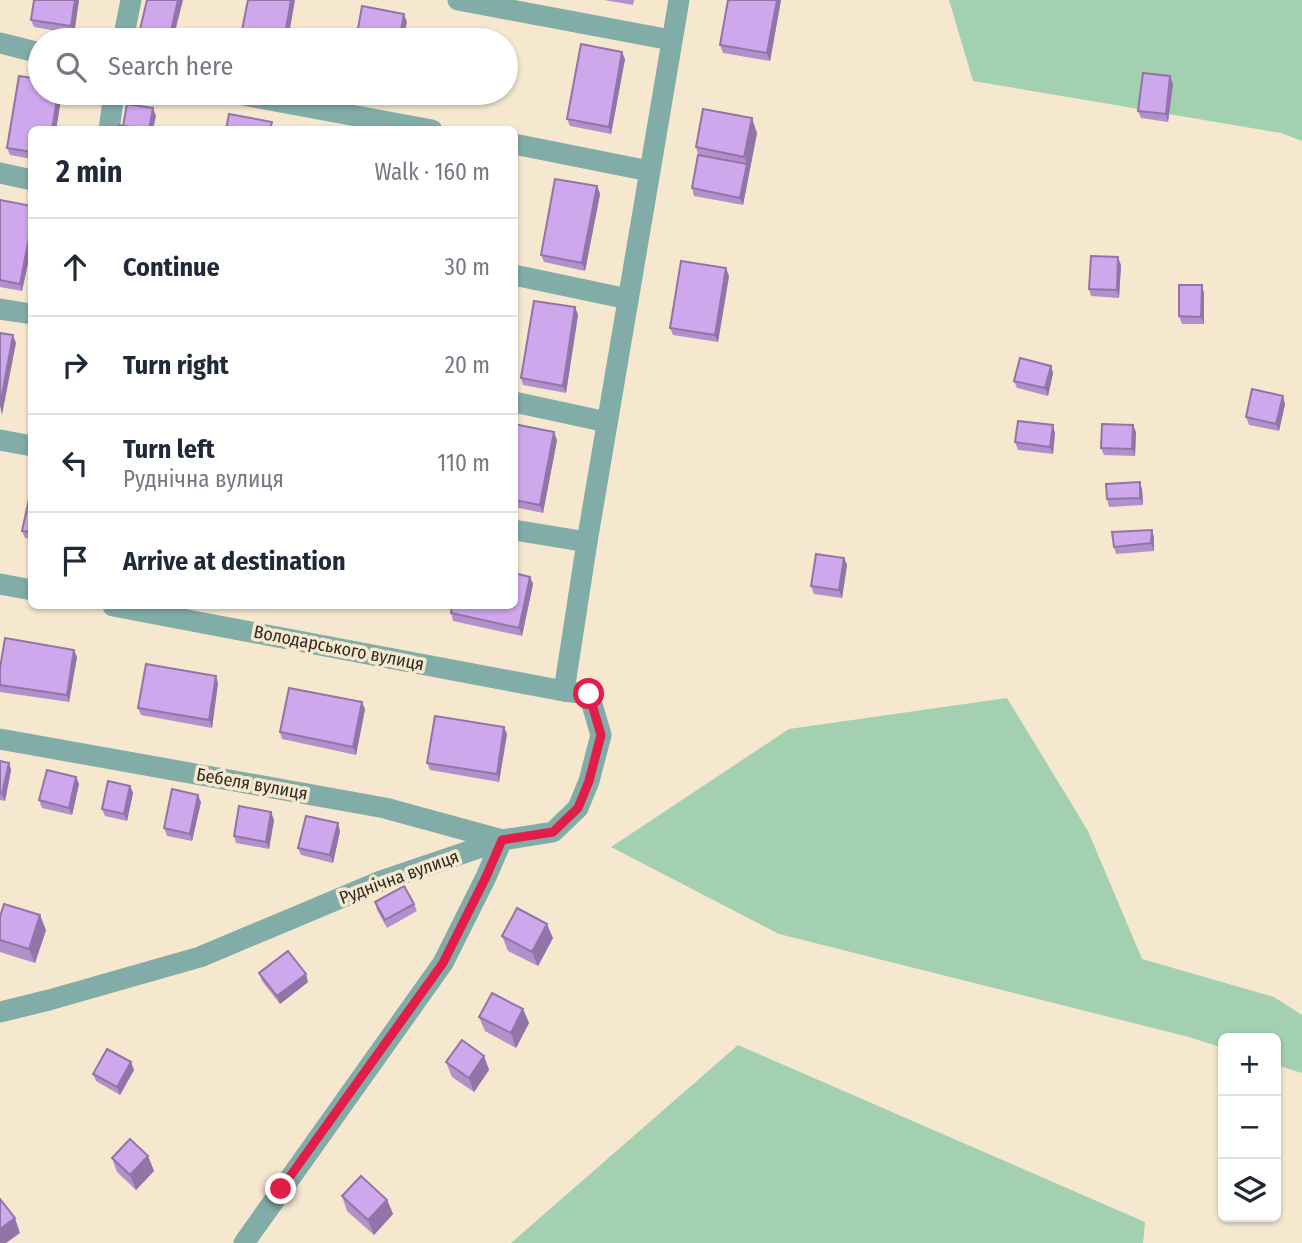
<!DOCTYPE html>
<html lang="en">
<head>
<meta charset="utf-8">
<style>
  body { margin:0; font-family:"Fira Sans Condensed",sans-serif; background:#f2f2f3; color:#1f2937 }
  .controls { position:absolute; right:21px; bottom:21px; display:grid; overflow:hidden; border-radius:10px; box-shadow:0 2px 5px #0004 }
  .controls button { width:63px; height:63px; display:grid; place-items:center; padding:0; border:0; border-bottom:2px solid #e0e1e3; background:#fff; color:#1f2937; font:35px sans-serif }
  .stop { position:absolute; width:21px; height:21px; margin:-16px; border:5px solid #e11d48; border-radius:50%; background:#fff }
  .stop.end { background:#e11d48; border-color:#fff; box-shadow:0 2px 7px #0008 }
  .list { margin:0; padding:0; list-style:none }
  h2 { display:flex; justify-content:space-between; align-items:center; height:91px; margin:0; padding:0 28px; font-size:30px }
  h2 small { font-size:23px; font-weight:400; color:#747a83 }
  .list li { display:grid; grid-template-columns:46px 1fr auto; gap:21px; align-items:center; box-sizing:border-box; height:98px; padding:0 28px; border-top:2px solid #e0e1e3 }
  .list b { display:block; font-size:26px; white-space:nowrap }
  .list p { margin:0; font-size:23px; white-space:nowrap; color:#747a83 }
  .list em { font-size:23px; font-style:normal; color:#747a83 }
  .icon { flex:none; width:38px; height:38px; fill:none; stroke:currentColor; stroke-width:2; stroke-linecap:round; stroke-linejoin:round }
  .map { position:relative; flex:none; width:1302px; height:1243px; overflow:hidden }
  .search { position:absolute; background:#fff; box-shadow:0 2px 5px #0004; left:28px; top:28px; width:490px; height:77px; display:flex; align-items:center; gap:18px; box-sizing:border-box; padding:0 24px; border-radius:38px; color:#747a83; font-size:26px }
  .panel { position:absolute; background:#fff; box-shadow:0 2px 5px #0004; left:28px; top:126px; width:490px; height:483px; border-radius:10px }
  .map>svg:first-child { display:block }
  .green { fill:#a2d0b0 }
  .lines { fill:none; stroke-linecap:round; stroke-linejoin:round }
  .minor { stroke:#81aca8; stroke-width:21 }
  .wall { fill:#b290cc }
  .shaded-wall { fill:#9175a6 }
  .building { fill:#cfa7ed; stroke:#9175a6; stroke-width:2 }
  .route { stroke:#e11d48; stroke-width:9 }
  .labels { text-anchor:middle; stroke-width:7; stroke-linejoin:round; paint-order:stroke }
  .street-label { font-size:18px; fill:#322d24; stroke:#f5e8cf }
</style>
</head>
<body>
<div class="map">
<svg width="1302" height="1243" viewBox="0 0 1302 1243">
  <rect width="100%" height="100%" fill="#f5e8cf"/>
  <!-- green -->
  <g class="green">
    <polygon points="949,0 1302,0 1302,141 1281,133 973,81"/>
    <polygon points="1007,698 1088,831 1142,959 1274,997 1302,1015 1302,1073 1276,1065 1276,1038 1223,1038 1223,1048 1189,1037 779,934 611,847 789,729"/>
    <polygon points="738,1045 1145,1222 1143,1243 511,1243"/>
  </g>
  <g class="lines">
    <!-- minor -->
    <g class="minor">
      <polyline points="458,0 671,40"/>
      <polyline points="123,40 131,0"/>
      <polyline points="0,43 40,53"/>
      <polyline points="232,93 432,130"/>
      <polyline points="109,130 114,93"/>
      <polyline points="514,144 649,171"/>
      <polyline points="0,173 32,180"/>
      <polyline points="514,275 628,299"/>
      <polyline points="0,309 32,314"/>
      <polyline points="514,402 607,422"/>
      <polyline points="0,440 32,446"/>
      <polyline points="514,530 587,542"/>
      <polyline points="0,584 32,590"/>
      <polyline points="113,606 564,691"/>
      <polyline points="0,739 385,808 502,840"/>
      <polyline points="0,1012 49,1000 200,957 381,881 502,840 553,832 578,808 589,781 601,735 589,694 564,691 587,542 679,0"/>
      <polyline points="244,1243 443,963 486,877 502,840"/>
    </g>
  </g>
  <!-- wall -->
  <g class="wall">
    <polygon points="34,0 79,0 74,34 34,27 31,20"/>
    <polygon points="604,0 634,0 633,5"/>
    <polygon points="781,0 770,61 723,53 720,45"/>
    <polygon points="625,59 611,134 570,126 567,119"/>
    <polygon points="1170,76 1173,84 1168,122 1141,118 1138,111"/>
    <polygon points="40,93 62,93 56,130 32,130 32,159 10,155 7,148"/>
    <polygon points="373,93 393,93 393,96"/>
    <polygon points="757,133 743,205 694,196 692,188 698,155 696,147"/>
    <polygon points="597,186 600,194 585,271 544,262 541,255"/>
    <polygon points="0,200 32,206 32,244 22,291 0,287"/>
    <polygon points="1121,265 1119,298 1091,296 1089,289"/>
    <polygon points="729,276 718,342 673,335 670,328"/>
    <polygon points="1204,293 1204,324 1182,324 1179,316"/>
    <polygon points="575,307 578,315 566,393 523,385 521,378"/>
    <polygon points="1051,366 1053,373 1048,396 1017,388 1014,381"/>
    <polygon points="1285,404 1279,431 1249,425 1246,417"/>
    <polygon points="514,424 557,440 543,513 514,507"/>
    <polygon points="1136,432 1135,456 1104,455 1101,448"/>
    <polygon points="1055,433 1053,454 1018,450 1015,442"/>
    <polygon points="32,486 32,539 25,538 22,531"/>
    <polygon points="1142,489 1143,505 1109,507 1107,499"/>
    <polygon points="1154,537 1154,551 1116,554 1114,547"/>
    <polygon points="844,558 847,565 842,598 814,594 811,586"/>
    <polygon points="530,577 533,584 522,636 453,621 451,613"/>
    <polygon points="77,657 69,702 0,692 0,668"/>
    <polygon points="218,683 212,728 141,715 138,708"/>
    <polygon points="365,709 356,755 282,739 280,732"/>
    <polygon points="507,734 499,782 430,770 427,763"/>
    <polygon points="0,761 9,763 11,770 5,801 0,800"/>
    <polygon points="76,777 79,784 72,815 42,808 39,800"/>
    <polygon points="130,786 133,793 127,821 105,816 102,809"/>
    <polygon points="201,802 192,841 167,836 164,828"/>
    <polygon points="271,812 274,820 269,849 236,843 234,836"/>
    <polygon points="340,831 333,863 301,855 298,848"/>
    <polygon points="375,902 414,904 417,911 387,928 377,910"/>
    <polygon points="0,917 46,930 35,963 0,952"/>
    <polygon points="502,936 553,938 538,966 508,951"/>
    <polygon points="259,973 308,982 280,1004 262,981"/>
    <polygon points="523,1009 529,1023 516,1048 485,1031 479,1017"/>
    <polygon points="484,1056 489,1070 474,1092 452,1077 446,1062"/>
    <polygon points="134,1070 120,1095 96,1081 93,1074"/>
    <polygon points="148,1156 154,1171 136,1190 117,1172 112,1158"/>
    <polygon points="342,1196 387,1200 393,1214 374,1235 347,1211"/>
  </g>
  <!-- shaded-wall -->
  <g class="shaded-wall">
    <polygon points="75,0 79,0 74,34 71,26"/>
    <polygon points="178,0 183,0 173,40 169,40"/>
    <polygon points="291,0 295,0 288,40 284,40"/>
    <polygon points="777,0 781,0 770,61 767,53"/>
    <polygon points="404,14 407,22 403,40 399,40"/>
    <polygon points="622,52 625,59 611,134 609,127"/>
    <polygon points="1170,76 1173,84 1168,122 1166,114"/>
    <polygon points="58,93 62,93 56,130 52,130"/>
    <polygon points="153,108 156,116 153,130 149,130"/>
    <polygon points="752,118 757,133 743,205 740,198 747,164 744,157"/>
    <polygon points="597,186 600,194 585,271 582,263"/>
    <polygon points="32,223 32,244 22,291 20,284"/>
    <polygon points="1118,257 1121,265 1119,298 1117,290"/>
    <polygon points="726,268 729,276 718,342 715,335"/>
    <polygon points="1202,285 1204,293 1204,324 1201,317"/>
    <polygon points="575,307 578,315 566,393 563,386"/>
    <polygon points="13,335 16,343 2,415 0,406"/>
    <polygon points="1051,366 1053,373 1048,396 1045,388"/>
    <polygon points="1283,396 1285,404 1279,431 1276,424"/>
    <polygon points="1053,425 1055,433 1053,454 1050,447"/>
    <polygon points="1133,425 1136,432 1135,456 1132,449"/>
    <polygon points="554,432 557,440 543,513 540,505"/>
    <polygon points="1140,482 1142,489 1143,505 1140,498"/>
    <polygon points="1152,530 1154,537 1154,551 1151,543"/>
    <polygon points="844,558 847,565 842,598 839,590"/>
    <polygon points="530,577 533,584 522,636 519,628"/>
    <polygon points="74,650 77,657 69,702 67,695"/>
    <polygon points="216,676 218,683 212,728 209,720"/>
    <polygon points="362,702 365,709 356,755 353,747"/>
    <polygon points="504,727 507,734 499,782 497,774"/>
    <polygon points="9,763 11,770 5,801 2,794"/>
    <polygon points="76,777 79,784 72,815 69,808"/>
    <polygon points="130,786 133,793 127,821 124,814"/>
    <polygon points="198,795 201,802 192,841 190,834"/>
    <polygon points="271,812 274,820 269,849 266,842"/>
    <polygon points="338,823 340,831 333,863 330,855"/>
    <polygon points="40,915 46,930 35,963 29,949"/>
    <polygon points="547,924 553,938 538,966 532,952"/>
    <polygon points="306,974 308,982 280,1004 277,996"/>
    <polygon points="523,1009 529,1023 516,1048 511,1033"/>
    <polygon points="484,1056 489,1070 474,1092 469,1078"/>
    <polygon points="131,1062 134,1070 120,1095 117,1087"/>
    <polygon points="148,1156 154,1171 136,1190 130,1175"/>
    <polygon points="387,1200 393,1214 374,1235 368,1220"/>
    <polygon points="15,1218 20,1233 6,1243 0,1243 0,1229"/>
  </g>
  <!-- building -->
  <g class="building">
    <polygon points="34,0 75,0 71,26 31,20"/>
    <polygon points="147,0 178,0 169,40 146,40 138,38"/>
    <polygon points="248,0 291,0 284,40 240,40"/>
    <polygon points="728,0 777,0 767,53 720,45"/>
    <polygon points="362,6 404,14 399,40 356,40"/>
    <polygon points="581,44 622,52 609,127 567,119"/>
    <polygon points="1143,73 1170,76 1166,114 1138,111"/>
    <polygon points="19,76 40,79 40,93 58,93 52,130 32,130 32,152 7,148"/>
    <polygon points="127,104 153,108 149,130 123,126"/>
    <polygon points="703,109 752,118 744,157 696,147"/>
    <polygon points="229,114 272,122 270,130 226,130"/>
    <polygon points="119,125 144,130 118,130"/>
    <polygon points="698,155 747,164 740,198 692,188"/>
    <polygon points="555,179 597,186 582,263 541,255"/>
    <polygon points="0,200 32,206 32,223 20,284 0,280"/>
    <polygon points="1091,256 1118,257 1117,290 1089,289"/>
    <polygon points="681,261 726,268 715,335 670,328"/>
    <polygon points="1179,285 1202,285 1201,317 1179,316"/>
    <polygon points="534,301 575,307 563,386 521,378"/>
    <polygon points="0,333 13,335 0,406"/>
    <polygon points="1020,358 1051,366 1045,388 1014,381"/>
    <polygon points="1252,389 1283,396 1276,424 1246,417"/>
    <polygon points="1018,421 1053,425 1050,447 1015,442"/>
    <polygon points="514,424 554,432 540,505 514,500"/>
    <polygon points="1102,424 1133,425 1132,449 1101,448"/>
    <polygon points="1140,482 1140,498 1107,499 1106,484"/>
    <polygon points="32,486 32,532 22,531"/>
    <polygon points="1152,530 1151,543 1114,547 1112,532"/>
    <polygon points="816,554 844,558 839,590 811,586"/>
    <polygon points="514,573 530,577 519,628 451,613 452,606 514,606"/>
    <polygon points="5,638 74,650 67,695 0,685 0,668"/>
    <polygon points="146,664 216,676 209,720 138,708"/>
    <polygon points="289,688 362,702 353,747 280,732"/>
    <polygon points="435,716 504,727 497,774 427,763"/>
    <polygon points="0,761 9,763 2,794 0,793"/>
    <polygon points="47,770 76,777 69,808 39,800"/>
    <polygon points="108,781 130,786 124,814 102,809"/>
    <polygon points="172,789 198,795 190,834 164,828"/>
    <polygon points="239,806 271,812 266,842 234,836"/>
    <polygon points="306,816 338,823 330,855 298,848"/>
    <polygon points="404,886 414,904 385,920 375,902"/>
    <polygon points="4,904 40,915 29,949 0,940 0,917"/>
    <polygon points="517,908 547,924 532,952 502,936"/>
    <polygon points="288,951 306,974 277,996 259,973"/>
    <polygon points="492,993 523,1009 511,1033 479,1017"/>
    <polygon points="462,1040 484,1056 469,1078 446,1062"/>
    <polygon points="107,1049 131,1062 117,1087 93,1074"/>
    <polygon points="130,1139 148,1156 130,1175 112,1158"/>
    <polygon points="361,1176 387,1200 368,1220 342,1196"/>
    <polygon points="0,1199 15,1218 0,1229"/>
  </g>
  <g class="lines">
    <!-- route -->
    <polyline class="route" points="281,1189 443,963 486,877 502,840 553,832 578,808 589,781 601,735 589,694"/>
  </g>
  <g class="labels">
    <!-- street labels -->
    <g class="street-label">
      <text transform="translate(339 648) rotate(11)" y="6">Володарського вулиця</text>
      <text transform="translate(252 784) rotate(10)" y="6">Бебеля вулиця</text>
      <text transform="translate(399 877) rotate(-20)" y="6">Руднічна вулиця</text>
    </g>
  </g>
</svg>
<div class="controls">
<button>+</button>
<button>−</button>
<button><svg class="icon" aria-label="layers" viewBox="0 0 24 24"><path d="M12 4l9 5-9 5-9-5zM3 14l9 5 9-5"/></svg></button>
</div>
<div class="stop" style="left:589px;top:694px"></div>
<div class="stop end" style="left:281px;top:1189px"></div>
<div class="search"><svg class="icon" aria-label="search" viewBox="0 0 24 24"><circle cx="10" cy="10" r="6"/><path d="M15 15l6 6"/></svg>Search here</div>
<section class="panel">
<h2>2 min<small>Walk · 160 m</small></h2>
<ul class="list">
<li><svg class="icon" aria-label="ahead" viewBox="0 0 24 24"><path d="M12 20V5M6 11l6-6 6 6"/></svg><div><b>Continue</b></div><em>30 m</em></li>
<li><svg class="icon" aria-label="right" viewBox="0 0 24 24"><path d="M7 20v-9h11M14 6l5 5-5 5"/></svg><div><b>Turn right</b></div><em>20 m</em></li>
<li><svg class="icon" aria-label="left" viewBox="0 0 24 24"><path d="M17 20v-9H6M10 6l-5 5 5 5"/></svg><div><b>Turn left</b><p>Руднічна вулиця</p></div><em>110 m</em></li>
<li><svg class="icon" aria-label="arrive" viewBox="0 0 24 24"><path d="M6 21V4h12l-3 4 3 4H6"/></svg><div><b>Arrive at destination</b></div></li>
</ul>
</section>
</div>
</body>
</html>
